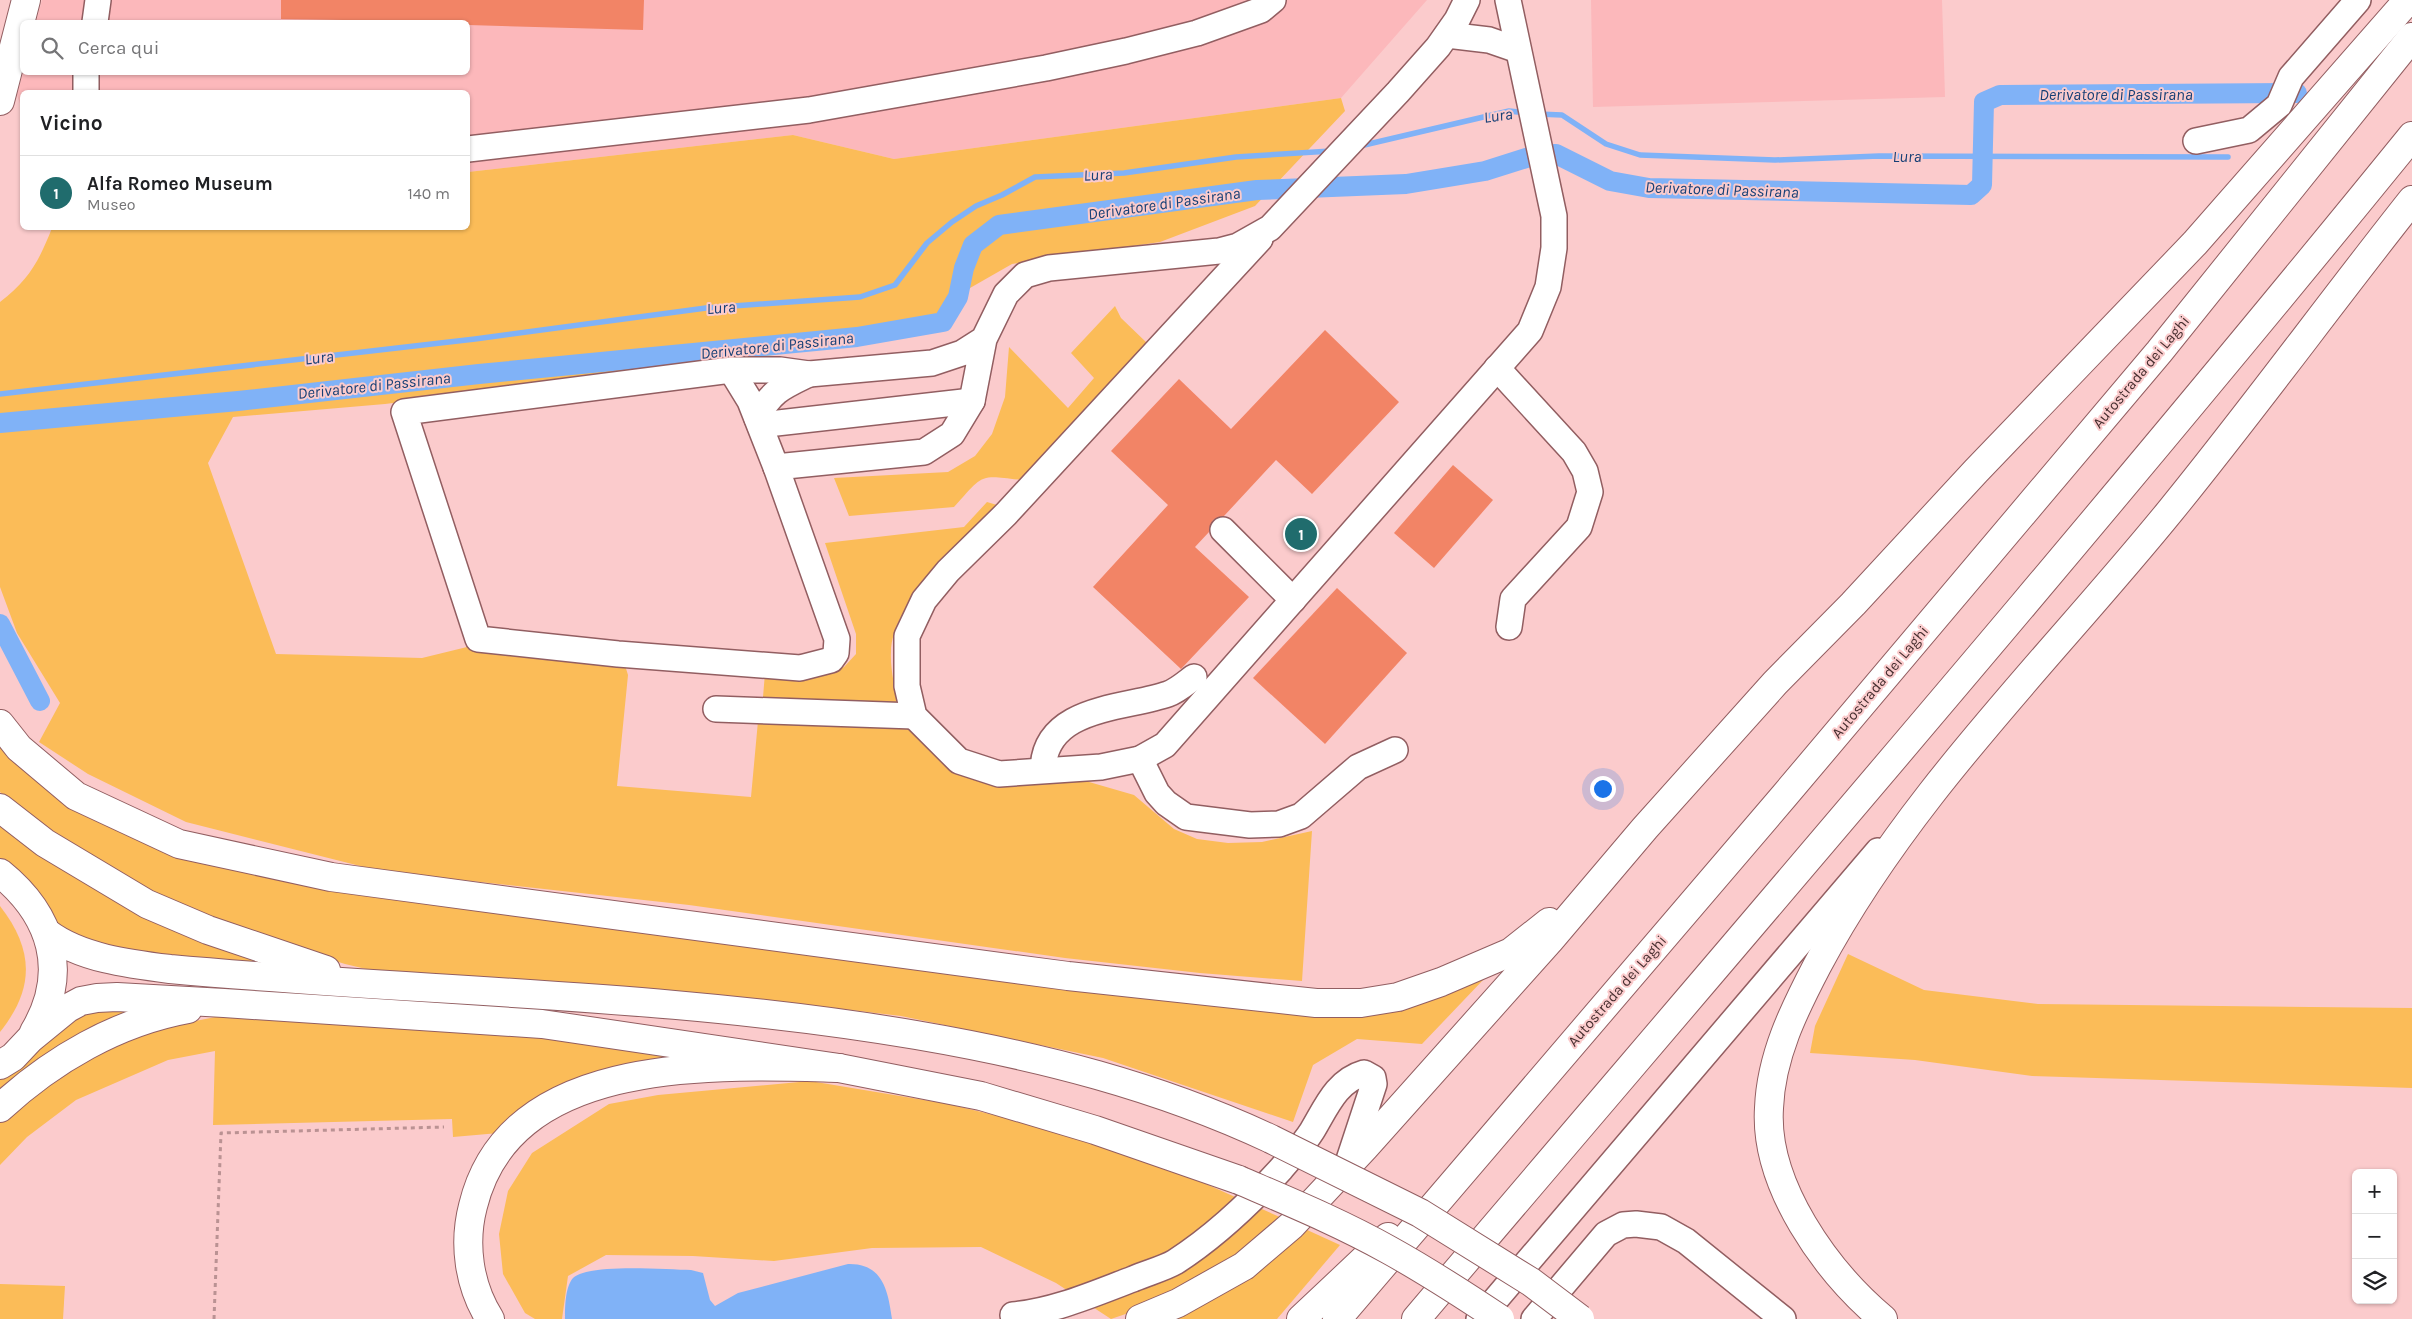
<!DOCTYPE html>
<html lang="it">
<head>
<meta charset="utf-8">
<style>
  body { margin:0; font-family:Karla,sans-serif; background:#f6f6f6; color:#202124 }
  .controls { position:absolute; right:15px; bottom:15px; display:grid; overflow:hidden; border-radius:8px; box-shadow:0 1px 4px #0004 }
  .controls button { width:45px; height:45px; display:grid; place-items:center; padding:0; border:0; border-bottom:1px solid #e0e0e0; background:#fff; color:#202124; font:25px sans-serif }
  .you { position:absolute; left:1602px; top:788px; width:18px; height:18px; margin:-12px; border:4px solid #fff; border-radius:50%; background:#1a73e8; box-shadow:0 0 0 8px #1a73e833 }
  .badge { display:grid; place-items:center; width:32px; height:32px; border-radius:50%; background:#206c6d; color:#fff; font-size:16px; font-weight:700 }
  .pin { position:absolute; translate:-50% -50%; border:2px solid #fff; box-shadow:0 1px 5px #0006 }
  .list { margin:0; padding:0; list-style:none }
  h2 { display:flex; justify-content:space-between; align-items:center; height:65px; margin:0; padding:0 20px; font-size:21px }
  h2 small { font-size:16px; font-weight:400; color:#757577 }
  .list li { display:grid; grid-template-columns:32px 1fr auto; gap:15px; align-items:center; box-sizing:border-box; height:75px; padding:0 20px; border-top:1px solid #e0e0e0 }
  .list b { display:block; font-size:19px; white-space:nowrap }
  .list p { margin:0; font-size:16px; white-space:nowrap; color:#757577 }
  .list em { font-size:16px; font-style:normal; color:#757577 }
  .icon { flex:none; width:28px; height:28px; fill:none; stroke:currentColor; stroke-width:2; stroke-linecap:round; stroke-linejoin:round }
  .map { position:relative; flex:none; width:2412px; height:1319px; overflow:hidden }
  .search { position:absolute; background:#fff; box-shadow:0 1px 4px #0004; left:20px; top:20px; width:450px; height:55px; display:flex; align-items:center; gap:12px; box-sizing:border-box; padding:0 18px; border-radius:8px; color:#757577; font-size:19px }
  .panel { position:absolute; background:#fff; box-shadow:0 1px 4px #0004; left:20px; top:90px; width:450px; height:140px; border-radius:8px }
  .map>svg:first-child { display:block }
  .built { fill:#fcb8bb }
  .green { fill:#fbbc58 }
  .water { fill:#80b2f7 }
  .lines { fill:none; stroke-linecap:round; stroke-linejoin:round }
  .stream { stroke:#80b2f7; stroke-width:5.5 }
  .canal { stroke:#80b2f7; stroke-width:20 }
  .building { fill:#f28466 }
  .minor-casing { stroke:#925e61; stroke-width:28 }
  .major-casing { stroke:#925e61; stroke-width:30 }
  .highway-casing { stroke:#925e61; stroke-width:30 }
  .path { stroke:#ba9293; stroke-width:3; stroke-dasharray:4 4; stroke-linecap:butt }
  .minor { stroke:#fff; stroke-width:25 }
  .major { stroke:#fff; stroke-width:28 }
  .highway { stroke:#fff; stroke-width:28 }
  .major-bridge-casing { stroke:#925e61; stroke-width:30; stroke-linecap:butt }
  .major-bridge { stroke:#fff; stroke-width:28 }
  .labels { text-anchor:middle; stroke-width:4; stroke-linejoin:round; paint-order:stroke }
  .street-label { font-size:15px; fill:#472f30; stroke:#fbcbcc }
  .water-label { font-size:16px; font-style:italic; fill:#163f75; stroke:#fbcbcc }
</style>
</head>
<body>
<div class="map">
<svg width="2412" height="1319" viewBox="0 0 2412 1319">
  <rect width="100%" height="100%" fill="#fbcbcc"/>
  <!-- built -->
  <g class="built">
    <polygon points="42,0 1427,0 1341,98 894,159 793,135 468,172 468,92 22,92 22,109 17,95 23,73 468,72 468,22 36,22"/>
    <polygon points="1591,0 1942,0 1945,97 1593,107"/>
  </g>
  <!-- green -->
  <g class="green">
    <path d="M1341,98L1345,111L1255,206L1160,242L1012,264L956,296L929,325L762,357L385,404L233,417L208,463L276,654L422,658L467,647L624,662L628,675L617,786L751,797L758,721L919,729L958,765L1058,773L1134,795L1174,829L1197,839L1228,843L1262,842L1312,831L1302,981L1200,973L1065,958L689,905L380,871L186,822L88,774L39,742L60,703L17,633L0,587V302C29,280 39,261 52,228H468V172L793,135L894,159Z"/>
    <path d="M1115,306L1121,318L1147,343L1021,480C978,474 983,475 954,507L849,516L834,478L948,472L975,456L992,434L1005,397L1009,347L1068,408L1094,378L1071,353Z"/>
    <path d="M987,502L997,505C964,540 892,602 891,652C890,669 895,688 898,705L763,697L765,673L824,675L844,667L856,654V634L825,543L964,527Z"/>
    <polygon points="0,737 176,853 1316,1012 1504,958 1422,1044 1357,1039 1313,1065 1293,1122 1103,1058 901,1016 724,995 383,973 345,964 284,945 152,894 104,867 12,804 0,792"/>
    <polygon points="0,822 310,970 138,955 65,934 0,862"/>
    <path d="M0,906C34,950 35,988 0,1032Z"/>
    <polygon points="1848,954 1924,990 2038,1004 2412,1008 2412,1088 2032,1076 1915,1060 1810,1053 1815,1026"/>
    <polygon points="162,1007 0,1099 0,1074 84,1008"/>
    <polygon points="225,1015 540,1034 696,1053 499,1133 453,1137 452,1119 213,1125 215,1051 168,1060 76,1100 27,1137 0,1165 0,1120 45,1081 128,1039 171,1026"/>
    <polygon points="810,1081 948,1104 1040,1126 1186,1175 1282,1218 1255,1244 1146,1307 1111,1319 1056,1283 981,1247 872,1248 774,1261 693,1256 606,1255 568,1276 562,1319 535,1319 525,1313 503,1274 499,1234 508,1191 532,1153 609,1104 658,1095"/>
    <polygon points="1305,1229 1340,1245 1277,1319 1163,1319"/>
    <polygon points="0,1284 65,1286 63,1319 0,1319"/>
  </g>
  <!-- water -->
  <path class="water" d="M848,1264C883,1263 888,1291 892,1319H565C565,1308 565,1287 573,1278C589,1263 667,1270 691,1270L703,1273L710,1300L715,1306L738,1293Z"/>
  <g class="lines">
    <!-- stream -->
    <g class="stream">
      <polyline points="1538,114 1562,115 1606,144 1640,155 1775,160 1879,156 2228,157"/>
      <polyline points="1360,146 1509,111 1527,113"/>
      <polyline points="0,394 475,339 706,308 860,297 895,285 927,243 952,222 976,206 1002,195 1035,177 1124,173 1236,157 1331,151"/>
    </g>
    <!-- canal -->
    <g class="canal">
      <polyline points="0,423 238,401 479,374 857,337 943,322 958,297 964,268 973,245 999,225 1257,190 1406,184 1485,171 1539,154 1556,154 1610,181 1649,188 1971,195 1982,185 1984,102 2000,95 2297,93"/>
      <polyline points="0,624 40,701"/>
    </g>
  </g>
  <!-- building -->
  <g class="building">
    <polygon points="281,0 644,0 643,30 468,25 468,22 281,19"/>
    <polygon points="1325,330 1399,402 1312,494 1276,460 1224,516 1213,520 1209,532 1195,547 1249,597 1181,669 1093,587 1168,505 1111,451 1179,379 1231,429"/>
    <polygon points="1453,465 1493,500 1434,568 1394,533"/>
    <polygon points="1337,588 1407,653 1325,744 1253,678"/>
  </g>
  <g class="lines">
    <defs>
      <g id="minor">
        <polyline points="95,22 98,0"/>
        <polyline points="1447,35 1489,40 1518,50"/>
        <polyline points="86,92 86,72"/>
        <polyline points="2196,141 2249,130 2279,105 2291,77 2358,0"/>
        <polyline points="468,149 809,110 1046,68 1126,51 1197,33 1261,10 1273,0"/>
        <polyline points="1260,239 1006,514 948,571 924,600 907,636 907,686 914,716 959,761 999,774 1101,767 1140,759 1165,745 1530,331 1548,287 1554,248 1554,216 1508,0"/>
        <polyline points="984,339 972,401 952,434 924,452 776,467 837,639 836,653 831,660 800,668 618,654 478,639 404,412 731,370 780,370 809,374 932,363 962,353 984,339 1006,294 1025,275 1049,268 1219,251 1238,246 1270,228 1398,92 1438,47 1457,20 1467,0"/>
        <polyline points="1497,368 1574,452 1585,471 1590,492 1579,527 1513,599 1509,627"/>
        <polyline points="731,370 750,401 776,467"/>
        <path d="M757,418C771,391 782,387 809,374"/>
        <polyline points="760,425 972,401"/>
        <polyline points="1223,530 1293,600"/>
        <polyline points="716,709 914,716"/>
        <polyline points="1140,759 1157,793 1166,803 1186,817 1250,825 1279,824 1301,816 1358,767 1395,750"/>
        <path d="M1043,769C1045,706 1125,709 1168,694C1177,691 1186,683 1194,677"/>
        <path d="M1013,1315C1055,1311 1093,1294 1133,1279C1146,1273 1163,1269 1175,1262C1214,1237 1250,1203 1281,1169C1291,1157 1304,1144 1312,1131C1326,1108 1336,1081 1364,1073L1373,1078L1374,1084L1347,1166"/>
        <polyline points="1479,1319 1878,851"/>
        <polyline points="1534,1319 1606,1234 1623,1225 1636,1224 1661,1227 1686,1241 1783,1319"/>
      </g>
      <g id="major">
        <polyline points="0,101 26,0"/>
        <polyline points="0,808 45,843 147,904 208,930 326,970"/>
        <path d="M0,873C52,915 70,972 34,1032"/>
        <path d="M47,933C80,958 129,964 170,969C418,992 669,993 916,1035C1039,1056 1158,1086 1271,1139"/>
        <polyline points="0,1065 13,1057 30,1039 68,1008 81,1001 97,998 117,997 224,1003 542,1024 839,1068 981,1096 1095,1130 1239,1180"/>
        <path d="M0,1108C52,1060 117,1022 188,1009"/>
      </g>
      <g id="highway">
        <polyline points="0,724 19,748 76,796 179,844 331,877 1068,976 1316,1003 1361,1003 1398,997 1441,982 1511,952 1549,922"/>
        <path d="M490,1319C469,1286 463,1244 473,1206C510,1053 718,1065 839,1068"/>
        <polyline points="1140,1319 1178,1303 1244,1266 1292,1225 1365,1147 1550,940 1645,828 1775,683 1853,604 1976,471 2195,243 2408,0"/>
        <polyline points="1301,1319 1388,1237"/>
        <polyline points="1337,1319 1785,795 2159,352 2412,37"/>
        <path d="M1416,1319C1750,926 2087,536 2412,136"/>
        <path d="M1883,1319C1826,1271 1764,1185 1769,1108C1771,1056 1794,1010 1817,966C1908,795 2050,659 2171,510C2254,408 2331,302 2412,200"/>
      </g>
    </defs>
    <!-- minor casing -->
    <use href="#minor" class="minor-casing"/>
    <!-- major casing -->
    <use href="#major" class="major-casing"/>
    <!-- highway casing -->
    <use href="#highway" class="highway-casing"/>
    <!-- path -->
    <polyline class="path" points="214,1319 221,1133 444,1127"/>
    <!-- minor -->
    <use href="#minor" class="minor"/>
    <!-- major -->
    <use href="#major" class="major"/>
    <!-- highway -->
    <use href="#highway" class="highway"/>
    <defs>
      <g id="major-bridge">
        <polyline points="1271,1139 1420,1213 1531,1282 1580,1319"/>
        <path d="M1239,1180C1290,1202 1341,1223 1389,1250C1427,1271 1464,1295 1500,1319"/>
      </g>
    </defs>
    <!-- major-bridge casing -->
    <use href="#major-bridge" class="major-bridge-casing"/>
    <!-- major-bridge -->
    <use href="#major-bridge" class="major-bridge"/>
  </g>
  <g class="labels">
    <!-- street labels -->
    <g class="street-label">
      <text transform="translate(2141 372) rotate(-50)" y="5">Autostrada dei Laghi</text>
      <text transform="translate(1880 682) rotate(-50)" y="5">Autostrada dei Laghi</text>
      <text transform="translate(1617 991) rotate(-49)" y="5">Autostrada dei Laghi</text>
    </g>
    <!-- water labels -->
    <g class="water-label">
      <text x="2116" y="100">Derivatore di Passirana</text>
      <text transform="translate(1498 115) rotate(-8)" y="6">Lura</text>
      <text x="1907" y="162">Lura</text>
      <text transform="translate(1098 174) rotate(-3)" y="6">Lura</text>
      <text transform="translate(1722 189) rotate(2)" y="6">Derivatore di Passirana</text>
      <text transform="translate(1164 203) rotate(-8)" y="6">Derivatore di Passirana</text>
      <text transform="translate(721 307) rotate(-5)" y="6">Lura</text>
      <text transform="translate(777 345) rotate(-6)" y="6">Derivatore di Passirana</text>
      <text transform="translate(319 357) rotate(-7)" y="6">Lura</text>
      <text transform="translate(374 385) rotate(-6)" y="6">Derivatore di Passirana</text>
    </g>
  </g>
</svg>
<div class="controls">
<button>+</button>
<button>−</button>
<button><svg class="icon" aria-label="layers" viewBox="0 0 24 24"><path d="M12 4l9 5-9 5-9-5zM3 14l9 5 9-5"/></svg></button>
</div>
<div class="you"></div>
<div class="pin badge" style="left:1301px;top:534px">1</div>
<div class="search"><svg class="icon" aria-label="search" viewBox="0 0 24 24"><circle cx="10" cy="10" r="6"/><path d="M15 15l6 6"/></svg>Cerca qui</div>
<section class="panel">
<h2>Vicino<small></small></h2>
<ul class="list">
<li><span class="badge">1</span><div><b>Alfa Romeo Museum</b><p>Museo</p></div><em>140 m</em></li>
</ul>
</section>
</div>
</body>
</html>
